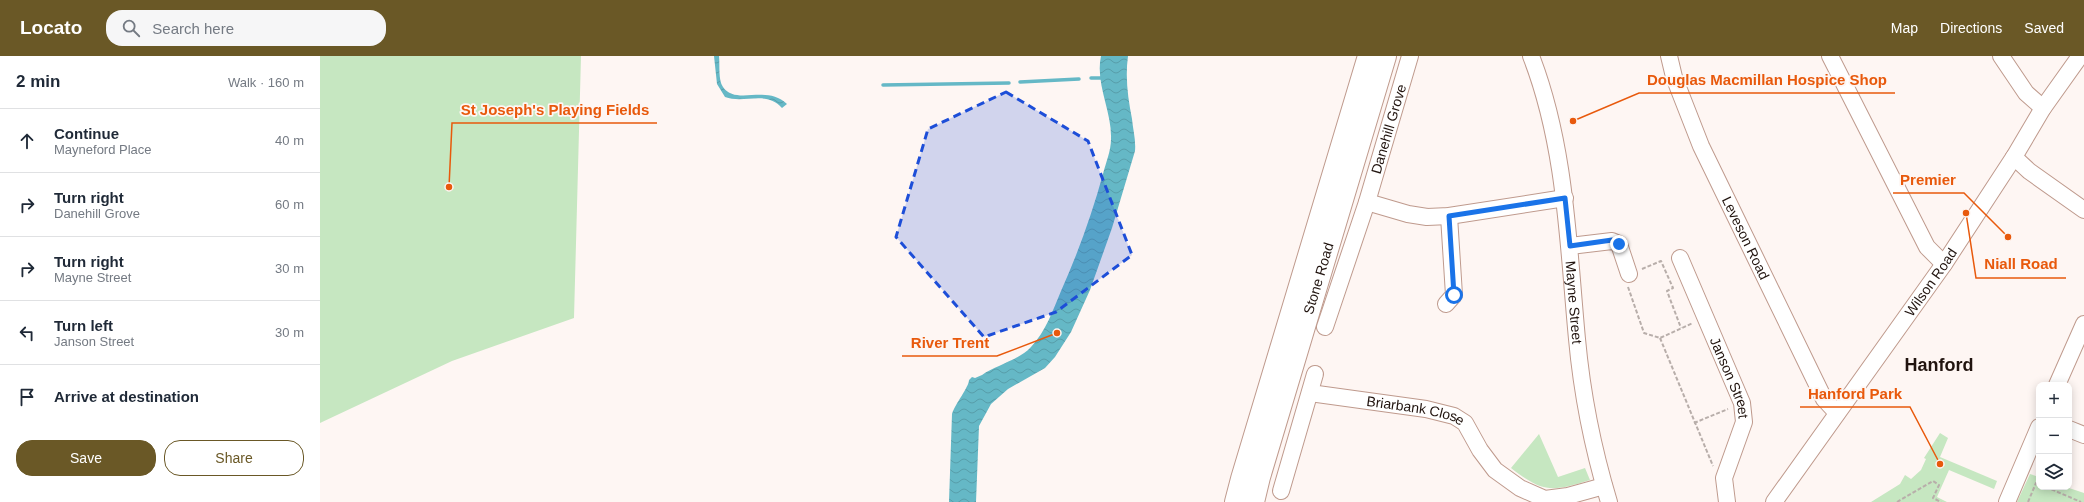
<!DOCTYPE html>
<html lang="en">
<head>
<meta charset="utf-8">
<style>
  body { margin:0; font-family:Arial,sans-serif; background:#f6f6f7; color:#1f2937 }
  .controls { position:absolute; right:12px; bottom:12px; display:grid; overflow:hidden; border-radius:8px; box-shadow:0 2px 10px #0003 }
  .controls button { width:36px; height:36px; display:grid; place-items:center; padding:0; border:0; border-bottom:1px solid #e0e1e3; background:#fff; color:#1f2937; font:20px sans-serif }
  .stop { position:absolute; width:12px; height:12px; margin:-9px; border:3px solid #1a73e8; border-radius:50%; background:#fff }
  .stop.end { background:#1a73e8; border-color:#fff; box-shadow:0 1px 4px #0008 }
  .list { margin:0; padding:0; list-style:none }
  h2 { display:flex; justify-content:space-between; align-items:center; height:52px; margin:0; padding:0 16px; font-size:17px }
  h2 small { font-size:13px; font-weight:400; color:#747a83 }
  .list li { display:grid; grid-template-columns:26px 1fr auto; gap:12px; align-items:center; box-sizing:border-box; height:64px; padding:0 16px; border-top:1px solid #e0e1e3 }
  .list b { display:block; font-size:15px; white-space:nowrap }
  .list p { margin:0; font-size:13px; white-space:nowrap; color:#747a83 }
  .list em { font-size:13px; font-style:normal; color:#747a83 }
  .actions { display:flex; gap:8px; padding:12px 16px }
  .actions a { flex:1; padding:9px 0; border:1px solid #6a5826; border-radius:16px; text-align:center; font-size:14px; color:#6a5826 }
  .actions .main { background:#6a5826; color:#fff }
  .icon { flex:none; width:22px; height:22px; fill:none; stroke:currentColor; stroke-width:2; stroke-linecap:round; stroke-linejoin:round }
  .map { position:relative; flex:none; width:1764px; height:446px; overflow:hidden }
  header { display:flex; align-items:center; gap:24px; box-sizing:border-box; height:56px; padding:0 20px; background:#6a5826; color:#fff }
  header strong { font-size:19px }
  nav { display:flex; gap:22px; margin-inline-start:auto; font-size:14px }
  .search { width:280px; height:36px; background:#f6f6f7; display:flex; align-items:center; gap:10px; box-sizing:border-box; padding:0 14px; border-radius:16px; color:#747a83; font-size:15px }
  main { display:flex }
  aside { flex:1; background:#fff }
  .map>svg:first-child { display:block }
  .green { fill:#c6e7c1 }
  .water { fill:url(#water-waves) }
  .lines { fill:none; stroke-linecap:round; stroke-linejoin:round }
  .stream { stroke:#65b8c6; stroke-width:3.5 }
  .minor-casing { stroke:#bf9a8d; stroke-width:18 }
  .highway-casing { stroke:#bf9a8d; stroke-width:24 }
  .path { stroke:#b8aeaa; stroke-width:2; stroke-dasharray:4 2; stroke-linecap:butt }
  .minor { stroke:#fff; stroke-width:16 }
  .highway { stroke:#fff; stroke-width:22 }
  .route { stroke:#1a73e8; stroke-width:5 }
  .marked { fill:#1d4ed8; fill-opacity:0.2; stroke:#1d4ed8; stroke-width:3; stroke-dasharray:8 5; stroke-linejoin:round }
  .labels { text-anchor:middle; stroke-width:3.5; stroke-linejoin:round; paint-order:stroke }
  .street-label { font-size:14px; fill:#21140f; stroke:#fef6f3 }
  .district-label { font-size:18px; font-weight:bold; fill:#21140f; stroke:#fef6f3 }
  .leader { fill:none; stroke:#e8590c; stroke-width:1.5 }
  .callout-dot { fill:#e8590c; stroke:#fef6f3; stroke-width:1.5 }
  .callout-label { font-size:15px; text-anchor:middle; font-weight:bold; fill:#e8590c; stroke:#fef6f3; stroke-width:3.5; stroke-linejoin:round; paint-order:stroke }
</style>
</head>
<body>
<header>
<strong>Locato</strong>
<div class="search"><svg class="icon" aria-label="search" viewBox="0 0 24 24"><circle cx="10" cy="10" r="6"/><path d="M15 15l6 6"/></svg>Search here</div>
<nav><a>Map</a><a>Directions</a><a>Saved</a></nav>
</header>
<main>
<aside>
<h2>2 min<small>Walk · 160 m</small></h2>
<ul class="list">
<li><svg class="icon" aria-label="ahead" viewBox="0 0 24 24"><path d="M12 20V5M6 11l6-6 6 6"/></svg><div><b>Continue</b><p>Mayneford Place</p></div><em>40 m</em></li>
<li><svg class="icon" aria-label="right" viewBox="0 0 24 24"><path d="M7 20v-9h11M14 6l5 5-5 5"/></svg><div><b>Turn right</b><p>Danehill Grove</p></div><em>60 m</em></li>
<li><svg class="icon" aria-label="right" viewBox="0 0 24 24"><path d="M7 20v-9h11M14 6l5 5-5 5"/></svg><div><b>Turn right</b><p>Mayne Street</p></div><em>30 m</em></li>
<li><svg class="icon" aria-label="left" viewBox="0 0 24 24"><path d="M17 20v-9H6M10 6l-5 5 5 5"/></svg><div><b>Turn left</b><p>Janson Street</p></div><em>30 m</em></li>
<li><svg class="icon" aria-label="arrive" viewBox="0 0 24 24"><path d="M6 21V4h12l-3 4 3 4H6"/></svg><div><b>Arrive at destination</b></div></li>
</ul>
<div class="actions"><a class="main">Save</a><a>Share</a></div>
</aside>
<div class="map">
<svg width="1764" height="446" viewBox="0 0 1764 446">
  <defs>
    <pattern id="water-waves" width="16" height="10" patternUnits="userSpaceOnUse"><rect width="16" height="10" fill="#65b8c6"/><path d="M0 5q4-4 8 0t8 0" fill="none" stroke="#579da9"/></pattern>
  </defs>
  <rect width="100%" height="100%" fill="#fef6f3"/>
  <!-- green -->
  <g class="green">
    <polygon points="0,0 261,0 254,262 132,305 0,367"/>
    <polygon points="1620,377 1628,382 1620,401 1677,425 1674,433 1629,414 1617,441 1627,446 1551,446 1580,428 1585,419 1591,423 1601,414 1606,403 1604,402"/>
    <path d="M1219,378L1238,421L1265,412L1270,424C1232,436 1223,437 1191,412Z"/>
    <polygon points="1710,418 1719,421 1719,431 1746,431 1764,437 1764,446 1697,446"/>
  </g>
  <!-- water -->
  <g class="water">
    <path d="M394,0H399C400,9 398,24 403,31C416,50 446,28 467,48L462,52C447,34 424,48 405,41L397,28Z"/>
    <path d="M781,0H808C805,22 808,42 812,63C813,74 816,84 815,95L792,172L770,234L751,276L735,301L725,312L688,333L671,348L659,370L656,446H629L632,358C635,348 649,331 649,324L652,321L655,322L662,319C677,309 699,304 711,291C726,275 733,254 741,235C758,197 772,158 783,118C786,106 791,95 791,83C792,55 775,28 781,0Z"/>
  </g>
  <g class="lines">
    <!-- stream -->
    <g class="stream">
      <polyline points="771,22 784,22"/>
      <polyline points="700,26 759,23"/>
      <polyline points="563,29 689,27"/>
    </g>
    <defs>
      <g id="minor">
        <path id="s1" d="M1211,0C1246,90 1248,188 1257,283C1262,338 1273,393 1289,446"/>
        <path id="s2" d="M1349,0L1354,21L1381,90L1504,343L1517,357"/>
        <polyline points="1510,0 1607,191 1624,208"/>
        <polyline points="1681,0 1706,37 1723,52"/>
        <polyline points="1694,101 1709,115 1764,154"/>
        <polyline points="1047,146 1088,158 1107,161 1129,160 1245,142"/>
        <polyline points="1250,190 1292,185 1299,188 1309,218"/>
        <path id="s3" d="M1360,202L1422,347L1424,366L1404,422L1407,446"/>
        <polyline points="1126,248 1134,239 1129,160"/>
        <path id="s4" d="M1005,271L1047,146L1090,0"/>
        <polyline points="1737,329 1764,268"/>
        <path id="s5" d="M990,337L1106,353L1134,360L1145,367L1160,394L1175,414L1200,432L1225,443L1248,440L1284,430"/>
        <polyline points="1749,373 1764,379"/>
        <polyline points="961,435 995,318"/>
        <path id="s6" d="M1454,446L1624,208L1694,101L1723,52L1760,0"/>
        <polyline points="1687,446 1719,371"/>
      </g>
      <g id="highway">
        <polyline points="916,446 922,423 1049,0"/>
        <path id="s7" d="M933,446L939,421L1065,0"/>
      </g>
    </defs>
    <!-- minor casing -->
    <use href="#minor" class="minor-casing"/>
    <!-- highway casing -->
    <use href="#highway" class="highway-casing"/>
    <!-- path -->
    <g class="path">
      <polyline points="1322,213 1341,205 1353,232 1347,235 1361,272"/>
      <polyline points="1308,231 1324,277 1340,282 1373,267"/>
      <polyline points="1340,282 1393,410"/>
      <polyline points="1374,367 1408,353"/>
      <polyline points="1726,431 1761,446"/>
      <polyline points="1577,446 1613,425 1619,429 1613,442 1621,446"/>
      <polyline points="1708,446 1716,427 1719,428"/>
    </g>
    <!-- minor -->
    <use href="#minor" class="minor"/>
    <!-- highway -->
    <use href="#highway" class="highway"/>
  </g>
  <g class="lines">
    <!-- route -->
    <polyline class="route" points="1134,239 1129,160 1245,142 1250,190 1292,184 1299,188"/>
  </g>
  <!-- marked area -->
  <path class="marked" d="M686,36L768,85L812,199L736,256L664,281L576,181L608,73Z"/>
  <g class="labels">
    <!-- street labels -->
    <g class="street-label">
      <text dy="5" stroke="none"><textPath href="#s4" startOffset="208">Danehill Grove</textPath></text>
      <text dy="5" stroke="none"><textPath href="#s2" startOffset="198">Leveson Road</textPath></text>
      <text dy="5" stroke="none"><textPath href="#s7" startOffset="233">Stone Road</textPath></text>
      <text dy="5" stroke="none"><textPath href="#s6" startOffset="270">Wilson Road</textPath></text>
      <text dy="5" stroke="none"><textPath href="#s1" startOffset="251">Mayne Street</textPath></text>
      <text dy="5" stroke="none"><textPath href="#s3" startOffset="130">Janson Street</textPath></text>
      <text dy="5" stroke="none"><textPath href="#s5" startOffset="107">Briarbank Close</textPath></text>
    </g>
    <!-- district labels -->
    <g class="district-label">
      <text x="1619" y="315">Hanford</text>
    </g>
  </g>
  <!-- callouts -->
  <path class="leader" d="M1253 65L1319 37H1575M129 131L132 67H337M1688 181L1644 137H1573M1646 157L1656 222H1746M737 277L677 300H582M1620 408L1590 351H1480"/>
  <g class="callout-dot">
    <circle cx="1253" cy="65" r="4"/>
    <circle cx="129" cy="131" r="4"/>
    <circle cx="1688" cy="181" r="4"/>
    <circle cx="1646" cy="157" r="4"/>
    <circle cx="737" cy="277" r="4"/>
    <circle cx="1620" cy="408" r="4"/>
  </g>
  <g class="callout-label">
    <text x="1447" y="29">Douglas Macmillan Hospice Shop</text>
    <text x="235" y="59">St Joseph's Playing Fields</text>
    <text x="1608" y="129">Premier</text>
    <text x="1701" y="213">Niall Road</text>
    <text x="630" y="292">River Trent</text>
    <text x="1535" y="343">Hanford Park</text>
  </g>
</svg>
<div class="controls">
<button>+</button>
<button>−</button>
<button><svg class="icon" aria-label="layers" viewBox="0 0 24 24"><path d="M12 4l9 5-9 5-9-5zM3 14l9 5 9-5"/></svg></button>
</div>
<div class="stop" style="left:1134px;top:239px"></div>
<div class="stop end" style="left:1299px;top:188px"></div>
</div>
</main>
</body>
</html>
